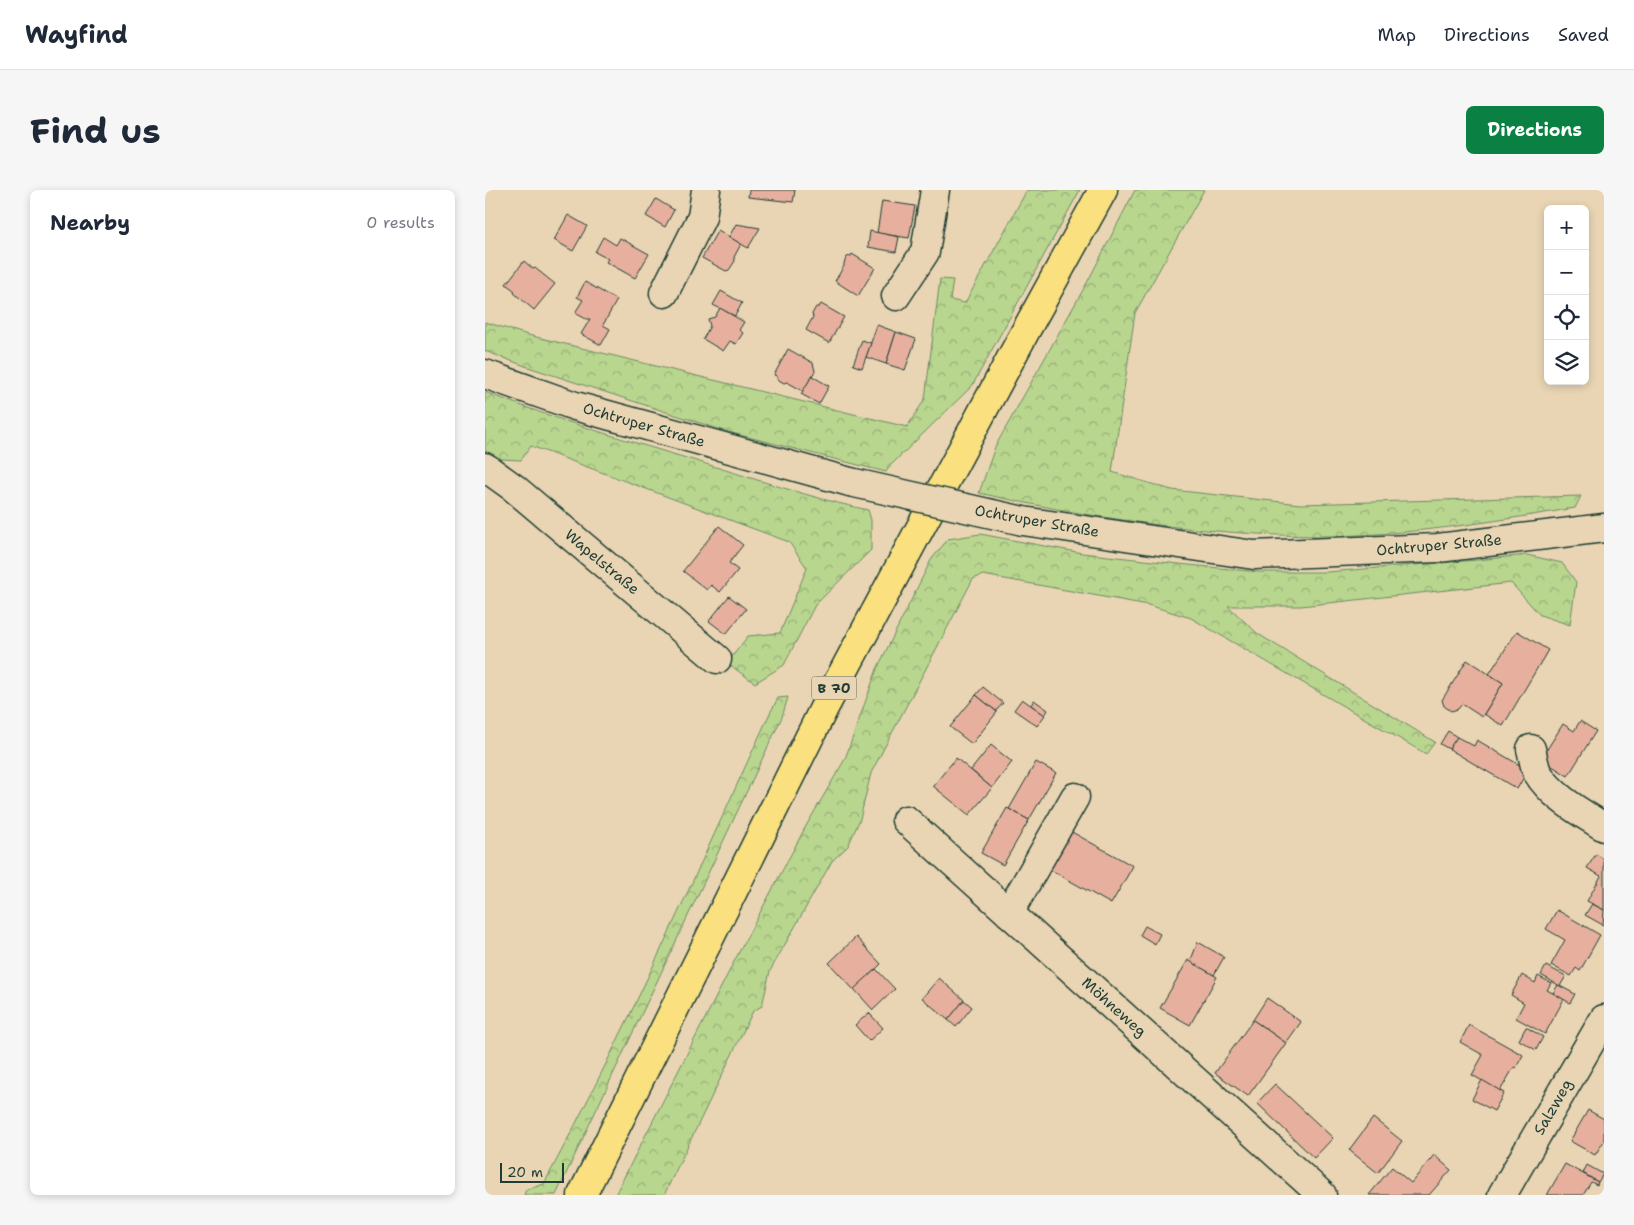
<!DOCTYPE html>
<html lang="en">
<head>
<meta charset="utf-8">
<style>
  body { margin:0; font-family:"Shantell Sans",sans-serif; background:#f6f6f7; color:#1f2937 }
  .controls { position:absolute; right:15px; top:15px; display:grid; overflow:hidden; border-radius:8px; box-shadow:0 2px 8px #0003 }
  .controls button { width:45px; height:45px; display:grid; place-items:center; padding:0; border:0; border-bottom:1px solid #e0e1e3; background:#fff; color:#1f2937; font:25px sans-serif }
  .scale { position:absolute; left:15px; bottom:12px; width:64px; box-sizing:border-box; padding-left:5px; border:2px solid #1f3d34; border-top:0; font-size:14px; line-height:18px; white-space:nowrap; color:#1f3d34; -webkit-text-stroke:4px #e9d5b3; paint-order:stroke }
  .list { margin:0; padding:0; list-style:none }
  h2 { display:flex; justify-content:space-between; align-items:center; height:65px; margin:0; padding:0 20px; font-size:21px }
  h2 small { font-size:16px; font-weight:400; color:#747a83 }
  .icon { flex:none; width:28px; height:28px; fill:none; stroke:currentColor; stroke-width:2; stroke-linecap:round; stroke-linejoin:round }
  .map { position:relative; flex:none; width:1119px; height:1005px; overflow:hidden; border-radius:8px }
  header { display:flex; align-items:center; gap:30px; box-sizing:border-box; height:70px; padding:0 25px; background:#fff; border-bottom:1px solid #e0e1e3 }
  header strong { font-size:24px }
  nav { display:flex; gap:28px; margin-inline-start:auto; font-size:18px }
  .intro { display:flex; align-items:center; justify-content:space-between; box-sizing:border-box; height:120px; padding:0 30px }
  h1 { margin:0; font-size:35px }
  .button { padding:12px 22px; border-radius:8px; background:#0b8043; color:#fff; font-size:18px; font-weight:700 }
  main { display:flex; gap:30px; padding:0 30px }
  aside { flex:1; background:#fff; border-radius:8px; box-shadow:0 2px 8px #0003 }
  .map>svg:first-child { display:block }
  .forest { fill:url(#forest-crowns); stroke:#6c8a62 }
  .building { fill:#e7b09e; stroke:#1f3d34 }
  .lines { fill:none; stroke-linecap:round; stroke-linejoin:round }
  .minor-casing { stroke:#1f3d34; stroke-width:31 }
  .highway-casing { stroke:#1f3d34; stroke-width:31 }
  .minor { stroke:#e9d5b3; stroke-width:28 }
  .highway { stroke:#fbe080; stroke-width:28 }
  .minor-bridge-casing { stroke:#1f3d34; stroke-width:31; stroke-linecap:butt }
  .minor-bridge { stroke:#e9d5b3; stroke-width:28 }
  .labels { text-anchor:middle; stroke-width:5; stroke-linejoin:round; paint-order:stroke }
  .shield { fill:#e9d5b3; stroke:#5c6b5a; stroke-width:1 }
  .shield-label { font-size:14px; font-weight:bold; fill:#1f3d34 }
  .street-label { font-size:15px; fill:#1f3d34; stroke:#e9d5b3 }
</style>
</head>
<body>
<header>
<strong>Wayfind</strong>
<nav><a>Map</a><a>Directions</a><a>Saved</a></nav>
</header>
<div class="intro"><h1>Find us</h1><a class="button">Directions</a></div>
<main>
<aside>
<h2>Nearby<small>0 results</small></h2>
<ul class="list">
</ul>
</aside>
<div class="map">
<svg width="1119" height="1005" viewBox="0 0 1119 1005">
  <defs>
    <pattern id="forest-crowns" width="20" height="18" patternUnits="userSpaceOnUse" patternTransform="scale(1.25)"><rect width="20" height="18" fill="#b9d68f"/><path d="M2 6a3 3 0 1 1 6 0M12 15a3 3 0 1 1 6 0" fill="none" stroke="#96af76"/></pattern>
  </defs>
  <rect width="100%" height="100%" fill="#e9d5b3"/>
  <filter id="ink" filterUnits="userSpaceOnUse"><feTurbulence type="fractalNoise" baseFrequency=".02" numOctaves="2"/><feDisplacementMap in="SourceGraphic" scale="10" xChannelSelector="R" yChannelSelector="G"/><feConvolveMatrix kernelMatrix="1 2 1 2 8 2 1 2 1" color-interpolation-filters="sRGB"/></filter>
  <g filter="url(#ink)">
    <!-- forest -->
    <g class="forest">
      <polygon points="542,0 595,0 487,196 405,276 401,282 243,242 40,176 0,161 0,132 43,145 422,237 440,209 455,89 468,90 465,110 480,113"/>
      <path d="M650,0H719L650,123L627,282L687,300L815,314L1096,306L1090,318C1005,332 920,346 834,346C719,345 606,328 494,303L510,257L603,91Z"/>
      <path d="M0,202C71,230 145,251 218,273C273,290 327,308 383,320L386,330V360L330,415L299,475L270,493L242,473L263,446L295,443L322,378L304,352L46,256L36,270L17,269L0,261Z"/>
      <polygon points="495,344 597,363 694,374 774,382 842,382 992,370 1042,365 1077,373 1091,392 1085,435 1055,425 1026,393 816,416 743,416 773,444 950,552 941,564 706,428 663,415 498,385 488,389 386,583 375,629 363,656 347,671 285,781 277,816 268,821 179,1005 130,1005 252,766 321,636 360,569 392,479 446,370 463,349"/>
      <path d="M303,507L297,527L71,1005H39L41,1000L59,994C141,842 211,683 284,525L293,508Z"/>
    </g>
    <!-- building -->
    <g class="building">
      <polygon points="264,0 310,0 308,12 263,7"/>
      <polygon points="171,9 189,20 180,37 161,26"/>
      <polygon points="397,11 430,16 424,48 392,43"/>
      <polygon points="83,25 102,36 88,61 69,50"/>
      <polygon points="251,34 275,38 263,58 244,47"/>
      <polygon points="233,40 256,54 249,67 250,71 244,80 241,81 217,68"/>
      <polygon points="385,41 414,47 411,62 383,57"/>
      <polygon points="118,47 131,55 135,48 164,64 150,88 121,72 123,69 110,62"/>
      <polygon points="367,64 390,78 373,106 350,91 359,76 359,73 362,67 366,66"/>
      <polygon points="39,71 48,79 50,78 70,94 49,120 29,103 30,101 21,94"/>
      <polygon points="100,92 132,110 118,135 125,139 116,155 96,144 105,129 101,129 92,124 91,121 98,110 92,107"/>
      <polygon points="236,101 257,113 250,126 228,115"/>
      <polygon points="336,114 359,127 344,153 321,140 328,127 327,124 331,117 334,117"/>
      <polygon points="235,118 259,132 254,140 258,143 251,154 245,151 238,161 218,149 225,136 223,129 230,127"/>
      <polygon points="392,135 411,142 401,174 381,167"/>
      <polygon points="411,142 431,149 420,180 401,174"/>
      <polygon points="377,150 386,153 377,178 368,175"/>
      <polygon points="303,159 328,173 330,181 318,201 302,192 299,193 292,189 292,186 289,185"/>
      <polygon points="327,186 344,196 334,214 316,204"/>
      <polygon points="234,336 258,355 244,373 253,380 235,402 226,395 222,400 198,381"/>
      <polygon points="244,406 261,419 241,444 224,431"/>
      <polygon points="1032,441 1063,460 1018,536 999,524 1018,493 1004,484"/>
      <polygon points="982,470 1018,493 997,527 977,514 973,519 966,521 959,516 957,510"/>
      <polygon points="498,497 518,513 511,521 491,505"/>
      <polygon points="491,505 512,522 487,554 465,537"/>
      <polygon points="537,509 560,525 552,536 529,520"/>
      <polygon points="549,510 563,520 560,525 546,515"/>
      <polygon points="1095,531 1111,541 1083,586 1056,569 1078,534 1089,541"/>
      <polygon points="963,541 972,547 964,559 955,554"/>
      <polygon points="972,547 989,556 992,550 1043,580 1032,599 964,559"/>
      <polygon points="506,555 527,572 507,598 486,580"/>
      <polygon points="471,568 507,598 484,625 448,596"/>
      <polygon points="551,572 571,583 544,630 524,619"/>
      <polygon points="522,618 544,630 518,675 496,663"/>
      <polygon points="585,641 648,676 626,714 564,679"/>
      <polygon points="1111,664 1119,669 1119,720 1102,711 1116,686 1102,678"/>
      <polygon points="1107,714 1119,720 1118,735 1100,725"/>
      <polygon points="1072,720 1115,745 1095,781 1091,778 1086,786 1066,775 1080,750 1061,739"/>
      <polygon points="660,736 675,744 670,754 655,745"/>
      <polygon points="371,747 396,774 369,800 344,773"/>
      <polygon points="713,752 739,767 729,785 705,772"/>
      <polygon points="703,770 732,787 705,835 675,818"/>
      <polygon points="1061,776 1081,786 1075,796 1056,785"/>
      <polygon points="391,779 410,799 388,820 369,799"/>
      <polygon points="1037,785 1050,793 1053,786 1066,793 1062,800 1079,809 1060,844 1031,828 1039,813 1026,805"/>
      <polygon points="454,788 479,810 463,830 437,808"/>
      <polygon points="1073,795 1090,804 1085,813 1068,803"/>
      <polygon points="782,808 816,832 801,853 768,830"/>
      <polygon points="479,810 487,817 471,837 463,830"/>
      <polygon points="384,823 398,838 384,851 370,835"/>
      <polygon points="768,830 801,853 763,906 730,883"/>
      <polygon points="984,835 1038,865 1031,878 1029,877 1015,901 987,885 998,865 975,852"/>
      <polygon points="1041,837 1058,847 1051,860 1034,850"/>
      <polygon points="997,890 1019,903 1009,921 987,909"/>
      <polygon points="790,894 848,948 829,968 772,913"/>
      <polygon points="1103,920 1119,929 1119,951 1110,965 1085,951"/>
      <polygon points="888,928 917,951 893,983 864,960"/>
      <polygon points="949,965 966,980 944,1005 884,1005 907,977 926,993"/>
      <polygon points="1080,974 1113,992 1112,995 1106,992 1098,1005 1062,1005"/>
      <polygon points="1102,975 1118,984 1113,992 1098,983"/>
    </g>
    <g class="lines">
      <defs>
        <g id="minor">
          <polyline points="179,103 217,27 221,0"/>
          <polyline points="411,106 440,62 450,0"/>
          <polyline points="0,184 90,216 365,292"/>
          <polyline points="0,277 29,298 232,469"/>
          <polyline points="538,331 769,365 953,358 1119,338"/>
          <path d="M1046,559C1048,566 1049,575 1052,582C1067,607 1095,622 1119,637"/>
          <polyline points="421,630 837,1005"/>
          <polyline points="524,723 590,607"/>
          <polyline points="1017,1005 1119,829"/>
        </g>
        <polyline id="highway" points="97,1005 339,518 540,142 618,0"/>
      </defs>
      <!-- minor casing -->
      <use href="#minor" class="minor-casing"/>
      <!-- highway casing -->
      <use href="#highway" class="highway-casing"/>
      <!-- minor -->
      <use href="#minor" class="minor"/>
      <!-- highway -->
      <use href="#highway" class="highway"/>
      <defs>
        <polyline id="minor-bridge" points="365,292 538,331"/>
      </defs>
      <!-- minor-bridge casing -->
      <use href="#minor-bridge" class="minor-bridge-casing"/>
      <!-- minor-bridge -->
      <use href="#minor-bridge" class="minor-bridge"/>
    </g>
  </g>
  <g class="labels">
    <!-- shield labels -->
    <rect class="shield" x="326.5" y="486.5" width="45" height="23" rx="4"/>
    <g class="shield-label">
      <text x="349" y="503">B 70</text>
    </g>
    <!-- street labels -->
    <g class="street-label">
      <text transform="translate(159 235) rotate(16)" y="5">Ochtruper Straße</text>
      <text transform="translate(552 331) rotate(10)" y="5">Ochtruper Straße</text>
      <text transform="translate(954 355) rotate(-5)" y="5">Ochtruper Straße</text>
      <text transform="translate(117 372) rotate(40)" y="5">Wapelstraße</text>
      <text transform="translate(629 817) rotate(42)" y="5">Möhneweg</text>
      <text transform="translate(1068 917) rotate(-60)" y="5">Salzweg</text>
    </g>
  </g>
</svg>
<div class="controls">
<button>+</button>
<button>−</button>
<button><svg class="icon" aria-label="locate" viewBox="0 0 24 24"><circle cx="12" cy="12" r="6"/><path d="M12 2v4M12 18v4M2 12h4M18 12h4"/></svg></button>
<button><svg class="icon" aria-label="layers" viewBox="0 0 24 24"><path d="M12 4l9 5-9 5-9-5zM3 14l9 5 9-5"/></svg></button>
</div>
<div class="scale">20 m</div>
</div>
</main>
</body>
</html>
